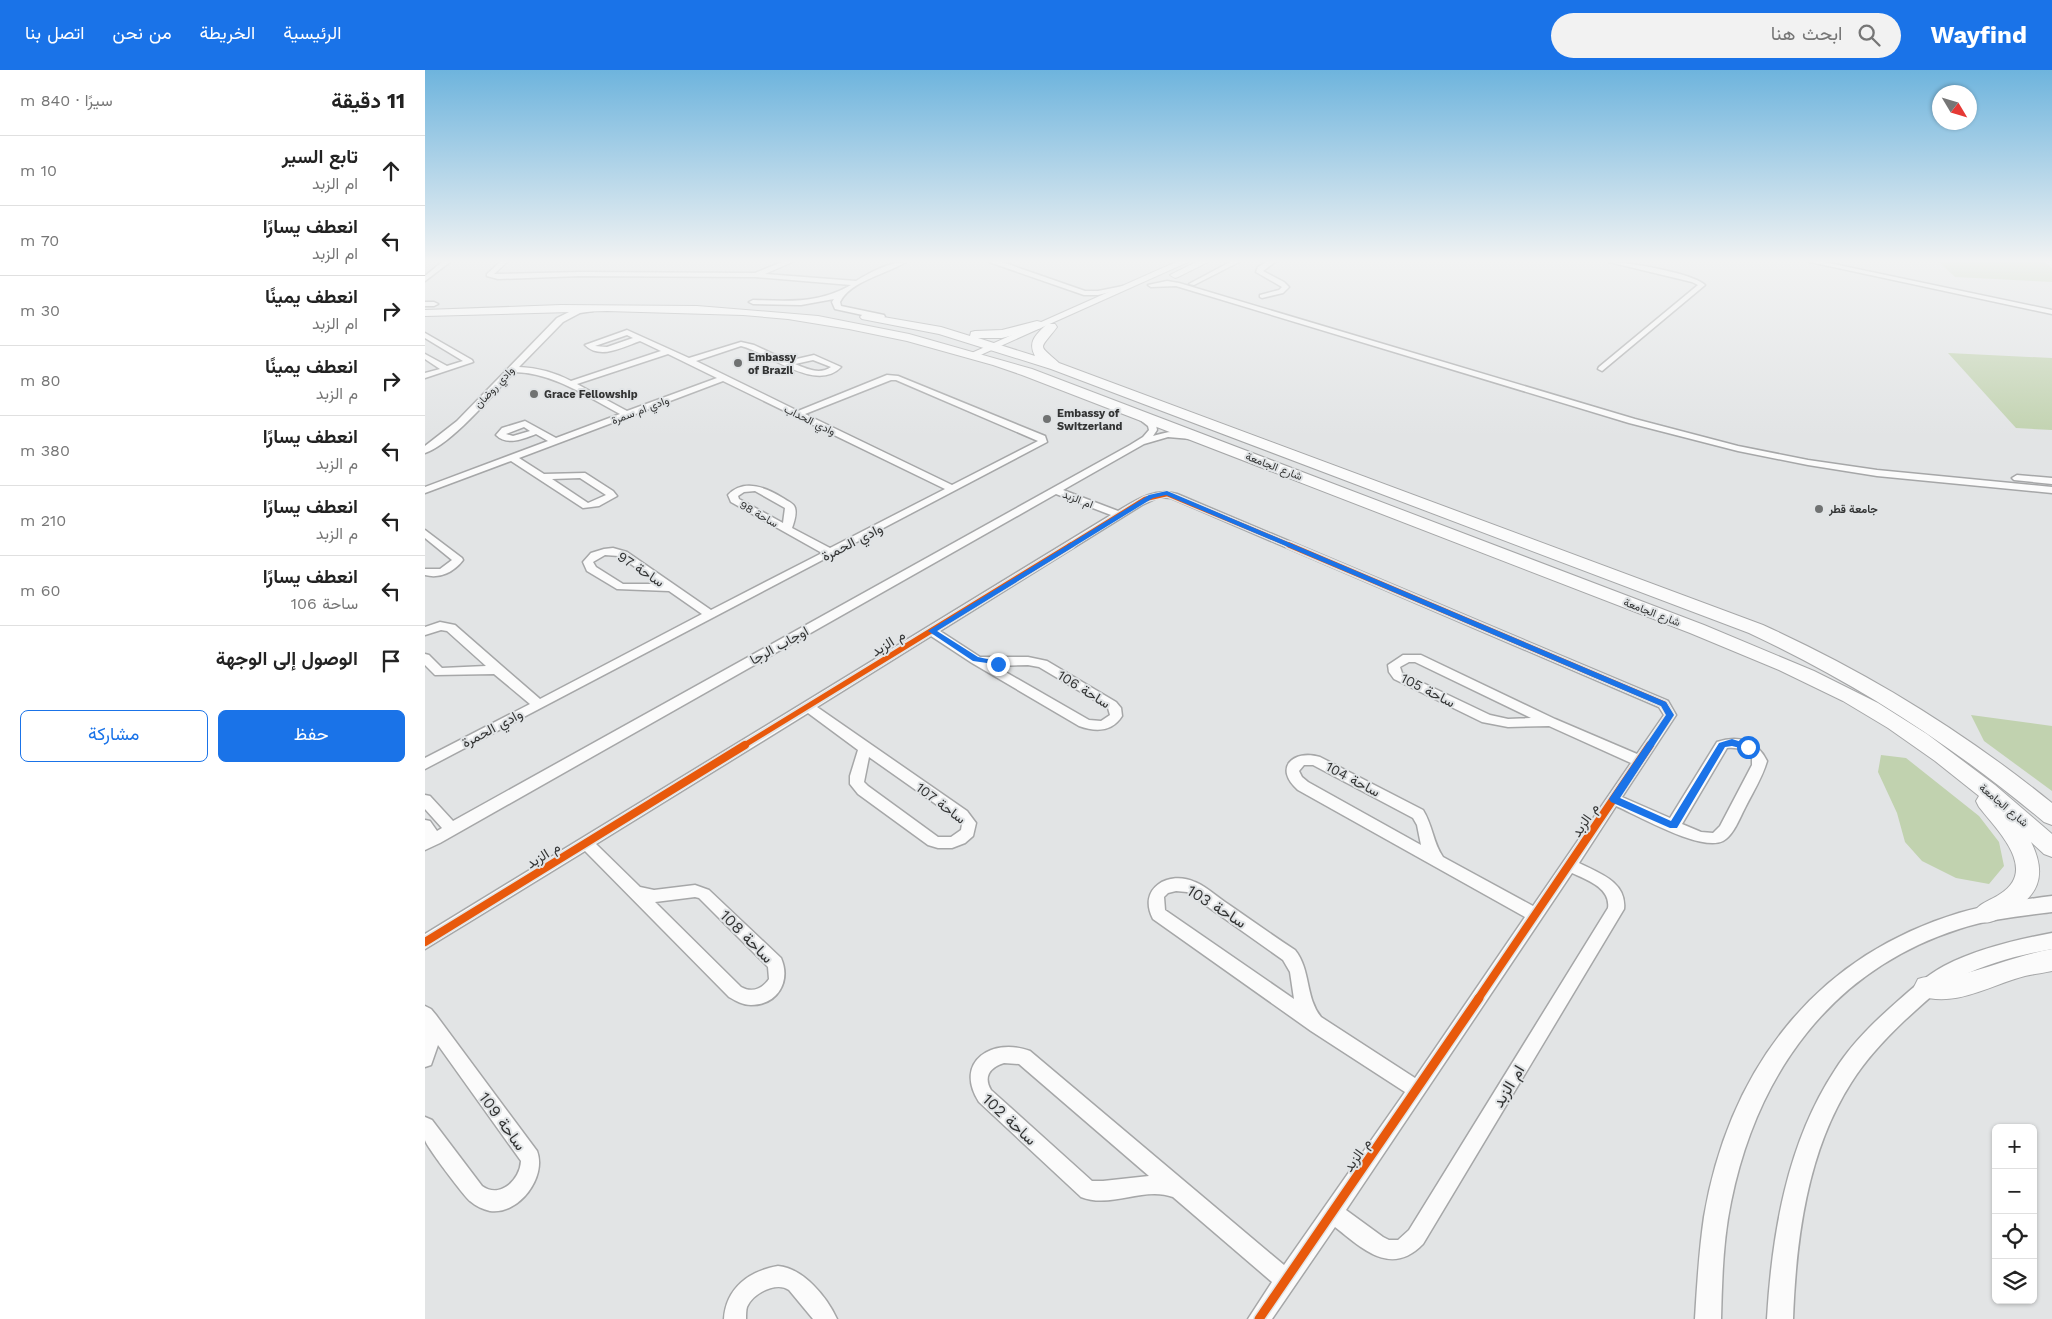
<!DOCTYPE html>
<html lang="ar">
<head>
<meta charset="utf-8">
<style>
  body { margin:0; font-family:"Work Sans",Vazirmatn,sans-serif; background:#f2f2f2; color:#222; direction:rtl }
  .controls { position:absolute; right:15px; bottom:15px; display:grid; overflow:hidden; border-radius:8px; box-shadow:0 1px 4px #0004 }
  .controls button { width:45px; height:45px; display:grid; place-items:center; padding:0; border:0; border-bottom:1px solid #e0e0e0; background:#fff; color:#222; font:25px sans-serif }
  .compass { position:absolute; left:1507px; top:15px; width:45px; height:45px; border-radius:50%; background:#fff; box-shadow:0 1px 4px #0004; rotate:128deg }
  .stop { position:absolute; width:15px; height:15px; margin:-11px; border:4px solid #1a73e8; border-radius:50%; background:#fff }
  .stop.end { background:#1a73e8; border-color:#fff; box-shadow:0 1px 5px #0008 }
  .list { margin:0; padding:0; list-style:none }
  h2 { display:flex; justify-content:space-between; align-items:center; height:65px; margin:0; padding:0 20px; font-size:21px }
  h2 small { font-size:16px; font-weight:400; color:#767676 }
  .list li { display:grid; grid-template-columns:32px 1fr auto; gap:15px; align-items:center; box-sizing:border-box; height:70px; padding:0 20px; border-top:1px solid #e0e0e0 }
  .list b { display:block; font-size:19px; white-space:nowrap }
  .list p { margin:0; font-size:16px; white-space:nowrap; color:#767676 }
  .list em { font-size:16px; font-style:normal; color:#767676 }
  .actions { display:flex; gap:10px; padding:15px 20px }
  .actions a { flex:1; padding:11px 0; border:1px solid #1a73e8; border-radius:8px; text-align:center; font-size:18px; color:#1a73e8 }
  .actions .main { background:#1a73e8; color:#fff }
  .icon { flex:none; width:28px; height:28px; fill:none; stroke:currentColor; stroke-width:2; stroke-linecap:round; stroke-linejoin:round }
  .map { position:relative; flex:none; width:1627px; height:1249px; overflow:hidden; direction:ltr }
  header { display:flex; align-items:center; gap:30px; box-sizing:border-box; height:70px; padding:0 25px; background:#1a73e8; color:#fff }
  header strong { font-size:24px }
  nav { display:flex; gap:28px; margin-inline-start:auto; font-size:18px }
  .search { width:350px; height:45px; background:#f2f2f2; display:flex; align-items:center; gap:12px; box-sizing:border-box; padding:0 18px; border-radius:28px; color:#767676; font-size:19px }
  main { display:flex }
  aside { flex:1; background:#fff }
  .map>svg:first-child { display:block }
  .green { fill:#c1d2af }
  .lines { fill:none; stroke-linecap:round; stroke-linejoin:round }
  .minor-casing { stroke:#a6a7a8; stroke-width:3 }
  .tertiary-casing { stroke:#a6a7a8; stroke-width:3 }
  .secondary-casing { stroke:#a6a7a8; stroke-width:2 }
  .primary-casing { stroke:#a6a7a8; stroke-width:2 }
  .minor { fill:#fbfbfb; fill-rule:evenodd }
  .tertiary { fill:#fbfbfb; fill-rule:evenodd }
  .secondary { fill:#fbfbfb; fill-rule:evenodd }
  .primary { fill:#fbfbfb; fill-rule:evenodd }
  .cycleway-far3-casing { stroke:#e1e4e6; stroke-width:7 }
  .cycleway-far2-casing { stroke:#e1e4e6; stroke-width:9 }
  .cycleway-far1-casing { stroke:#e1e4e6; stroke-width:11 }
  .cycleway-casing { stroke:#e1e4e6; stroke-width:12 }
  .cycleway-far3 { stroke:#e8590c; stroke-width:4.5 }
  .cycleway-far2 { stroke:#e8590c; stroke-width:5.5 }
  .cycleway-far1 { stroke:#e8590c; stroke-width:8 }
  .cycleway { stroke:#e8590c; stroke-width:9 }
  .route { fill:#1a73e8 }
  .poi-dot { fill:#707272; stroke:#e1e4e6; stroke-width:2 }
  .labels { text-anchor:middle; stroke-width:4; stroke-linejoin:round; paint-order:stroke }
  .far-poi-label { font-size:11px; font-weight:bold; fill:#333434; stroke:#e1e4e6; text-anchor:start }
  .far-street-label { font-size:11px; fill:#333434; stroke:#e1e4e6 }
  .street-label { font-size:14px; fill:#333434; stroke:#e1e4e6 }
  .near-street-label { font-size:16px; fill:#333434; stroke:#e1e4e6 }
</style>
</head>
<body>
<header>
<strong>Wayfind</strong>
<div class="search"><svg class="icon" aria-label="search" viewBox="0 0 24 24"><circle cx="10" cy="10" r="6"/><path d="M15 15l6 6"/></svg>ابحث هنا</div>
<nav><a>الرئيسية</a><a>الخريطة</a><a>من نحن</a><a>اتصل بنا</a></nav>
</header>
<main>
<div class="map">
<svg width="1627" height="1249" viewBox="0 0 1627 1249">
  <rect width="100%" height="100%" fill="#e2e4e5"/>
  <!-- green -->
  <g class="green">
    <polygon points="1514,192 1620,192 1627,198 1627,212 1530,207"/>
    <polygon points="1523,283 1627,288 1627,360 1591,358"/>
    <polygon points="1546,645 1627,656 1627,721 1559,671"/>
    <polygon points="1456,685 1481,688 1554,746 1574,772 1579,796 1564,814 1531,808 1497,791 1480,772 1472,743 1453,702"/>
  </g>
  <g class="lines">
    <defs>
      <g id="minor">
        <polygon points="17,192 25,192 0,211 0,206"/>
        <path d="M75,192H82L69,204L155,202L330,203L357,192H367L340,204L431,211C446,202 464,192 481,192C462,204 425,211 415,232L416,236L459,245L460,247L456,249L410,239L407,232L409,229L376,235L328,234L324,232L328,230C364,231 393,234 426,215L330,207L155,206L73,209L62,206V204Z"/>
        <polygon points="805,192 814,192 769,215 764,214"/>
        <polygon points="841,192 850,192 838,201 859,212 864,217 858,223 837,228 835,227 835,225 854,220 857,217 831,202 833,197"/>
        <path d="M1184,192C1203,192 1267,203 1280,215L1177,301L1173,299L1174,297L1273,215L1267,212Z"/>
        <polygon points="1385,192 1399,192 1627,240 1627,244"/>
        <polygon points="742,211 754,213 1210,349 1313,376 1383,390 1452,400 1627,417 1627,423 1452,406 1383,395 1313,381 1204,353 751,216 726,217 723,215"/>
        <polygon points="0,232 9,232 13,234 9,236 0,236"/>
        <path d="M165,237L169,239L168,241L155,243L138,252L94,297C113,298 129,302 146,311L236,281L215,271C198,277 175,290 160,275L202,260L264,288L316,272L329,275L363,291L389,285L416,297C391,323 344,283 316,276L271,291L373,341L462,305L473,306L620,366L622,372L0,699V688L105,634L69,604L10,605L0,595V584L4,585L17,598L61,596L22,561L16,560L0,565V557L15,552L30,555L115,629L277,544L244,521L192,519L162,501L158,492L166,483L179,479L188,478L202,482L286,540L397,483L306,432L303,425C319,408 342,418 358,428C362,431 369,433 370,438C372,444 369,452 367,458L405,478L520,419L298,311L94,388L119,404L160,403L188,421L192,426L174,436L158,438L86,391L0,423V417L123,371L111,364C98,369 82,376 71,365L77,358L100,351L131,368L195,344C161,326 129,303 89,302C69,323 27,374 0,383V376L32,351L132,248L150,239ZM202,265L208,268L182,277L170,276ZM243,284L292,308L202,341L152,314ZM388,290L406,297C395,305 382,299 370,294ZM466,310H471L613,371L527,415L380,344ZM99,357L105,361L88,366L81,364ZM155,408L181,425L163,433L127,409ZM330,421L360,438L358,453L314,429L313,426L319,422ZM180,485L194,486L235,514H198L171,497L168,492Z"/>
        <polygon points="0,263 47,290 48,292 0,308 0,303 15,299 0,289 0,284 22,296 38,291 0,268"/>
        <path d="M713,342L731,355L732,360L728,366C740,362 759,358 770,366L766,369L743,367L719,374L638,420L693,441C713,429 729,418 752,424L1243,631L1251,645L1197,727L1245,748L1292,672C1313,665 1332,670 1342,691C1338,706 1328,722 1321,736C1315,747 1309,765 1298,771C1276,782 1214,746 1191,736L1154,793C1174,803 1202,812 1199,839L998,1174C966,1207 938,1179 910,1157L847,1249H823L847,1212L748,1127C719,1116 686,1139 656,1127L554,1032C528,991 568,967 605,981L859,1195L980,1022L886,961L728,849C712,818 744,800 770,812C782,817 792,827 803,834C825,849 847,865 870,880C886,900 880,927 896,947L990,1008L1100,847L873,720C848,698 868,679 895,687L998,740C1008,756 1008,773 1018,787L1108,836L1206,693L1124,656L1083,657L1057,652L969,609L964,602L963,595L978,585H996L1130,649L1212,684L1239,645L1234,637L746,428L734,427L717,435L515,561L555,587H603L622,591L691,632L696,638L697,646C687,662 671,662 654,656L547,593L506,566L392,637L542,741L551,753L548,766L540,773L527,778H513L503,775L433,724L425,714V706L433,680L383,643L171,774L215,817L229,820L270,815L284,820L356,888C366,911 353,935 326,935C318,935 311,931 304,927L160,781L0,879V864L686,445L631,424L15,773L0,780V750L5,751L12,761L17,758L0,739V725L5,726L28,751L705,375L718,367L724,360L723,356L709,345ZM984,592H990L1106,648L1083,649L1065,645L977,603L975,597ZM603,595L614,597L683,638L685,645L676,651L664,650L570,596ZM1302,678C1312,677 1320,679 1327,688V695L1295,756L1288,763L1276,762L1257,754ZM444,687L532,749L537,754L536,760L526,767H513L443,716L439,712ZM879,695H888L988,748L992,755L996,775L883,712L877,707L874,701ZM1147,803C1162,810 1186,818 1183,838L984,1160L973,1170H964L958,1167L921,1140ZM751,821L762,822L858,890L865,902L869,929L740,840L739,827L743,823ZM270,827L274,828L343,897L344,909C337,919 327,923 316,917L230,832ZM579,993L594,994L724,1106L678,1111H667L566,1020C558,1007 565,997 579,993Z"/>
        <polygon points="1592,405 1627,408 1627,414 1589,410 1587,408"/>
        <path d="M0,460L37,488L38,490C29,502 15,509 0,505V499H15L27,490L0,468Z"/>
        <path d="M0,936L6,939L11,945L112,1081C122,1107 94,1145 65,1141C57,1139 51,1136 45,1131C39,1126 1,1076 0,1070C0,1063 0,1054 0,1047L7,1050L57,1116C75,1129 95,1110 96,1091L13,975L6,995L0,997Z"/>
        <path d="M353,1196C378,1198 402,1227 412,1249H388L364,1220C352,1211 328,1223 322,1237C321,1240 321,1245 321,1249H299C301,1218 324,1201 353,1196Z"/>
      </g>
      <g id="tertiary">
        <polygon points="564,192 577,192 660,221 673,221 698,216 702,218 673,225 659,225"/>
        <path d="M1627,826V842C1596,846 1564,849 1534,859C1406,900 1332,1004 1306,1132C1298,1170 1297,1210 1296,1249H1270C1272,1215 1274,1181 1279,1147C1304,1000 1389,887 1534,843C1565,834 1596,830 1627,826Z"/>
        <path d="M1627,863V879C1595,885 1563,893 1533,908C1513,918 1497,935 1480,950C1460,969 1441,989 1426,1013C1382,1082 1371,1169 1368,1249H1342C1347,1164 1362,1073 1410,1000C1425,976 1445,956 1465,938C1482,923 1499,907 1519,896C1552,879 1590,870 1627,863Z"/>
      </g>
      <g id="secondary">
        <polygon points="751,192 763,192 551,287 543,287 542,285"/>
        <polygon points="771,192 783,192 753,207 750,208 745,205"/>
      </g>
      <g id="primary">
        <path d="M136,235L272,236L393,246L484,264L607,299L1279,555L1389,601L1453,633L1502,664L1570,715L1627,764V787L1619,784L1606,772C1623,806 1613,828 1580,845C1569,851 1563,855 1551,851L1548,844C1553,833 1565,831 1575,824C1614,800 1572,760 1554,737L1551,731L1554,726L1510,691L1463,658L1418,631L1354,600L1265,563L597,305L568,295L482,271L424,259L363,249L318,245L182,241L0,246V240Z"/>
        <path d="M441,244L516,257L545,266L546,262L550,261L577,260L612,251L616,252L618,255L616,258L577,268H553L610,286C602,271 612,264 622,254H630L632,257C614,281 612,273 634,293L1338,555C1442,602 1538,661 1627,733V755L1619,752C1527,675 1433,614 1324,563L626,299L514,264L437,249L435,247L437,245Z"/>
        <path d="M1627,879V901C1618,903 1609,904 1600,906C1565,915 1529,939 1493,925L1489,917L1493,909C1507,904 1520,908 1534,905C1566,897 1595,885 1627,879Z"/>
      </g>
    </defs>
    <!-- minor casing -->
    <use href="#minor" class="minor-casing"/>
    <!-- tertiary casing -->
    <use href="#tertiary" class="tertiary-casing"/>
    <!-- secondary casing -->
    <use href="#secondary" class="secondary-casing"/>
    <!-- primary casing -->
    <use href="#primary" class="primary-casing"/>
    <!-- minor -->
    <use href="#minor" class="minor"/>
    <!-- tertiary -->
    <use href="#tertiary" class="tertiary"/>
    <!-- secondary -->
    <use href="#secondary" class="secondary"/>
    <!-- primary -->
    <use href="#primary" class="primary"/>
    <defs>
      <polyline id="cycleway-far3" points="644,476 720,429 742,424 867,476"/>
      <g id="cycleway-far2">
        <polyline points="864,475 1239,634 1245,645 1224,676"/>
        <polyline points="318,676 646,475"/>
      </g>
      <g id="cycleway-far1">
        <polyline points="0,872 320,675"/>
        <polyline points="1053,929 1225,675"/>
      </g>
      <polyline id="cycleway" points="834,1249 1054,928"/>
    </defs>
    <!-- cycleway-far3 casing -->
    <use href="#cycleway-far3" class="cycleway-far3-casing"/>
    <!-- cycleway-far2 casing -->
    <use href="#cycleway-far2" class="cycleway-far2-casing"/>
    <!-- cycleway-far1 casing -->
    <use href="#cycleway-far1" class="cycleway-far1-casing"/>
    <!-- cycleway casing -->
    <use href="#cycleway" class="cycleway-casing"/>
    <!-- cycleway-far3 -->
    <use href="#cycleway-far3" class="cycleway-far3"/>
    <!-- cycleway-far2 -->
    <use href="#cycleway-far2" class="cycleway-far2"/>
    <!-- cycleway-far1 -->
    <use href="#cycleway-far1" class="cycleway-far1"/>
    <!-- cycleway -->
    <use href="#cycleway" class="cycleway"/>
  </g>
  <!-- sky -->
  <linearGradient id="sky" x2="0" y2="1"><stop stop-color="#6eb4dd"/><stop offset="0.52" stop-color="#f2f3f3"/><stop offset="1" stop-color="#f2f3f3" stop-opacity="0"/></linearGradient>
  <rect width="1627" height="367" fill="url(#sky)"/>
  <!-- route -->
  <polygon class="route" points="742,421 1241,632 1249,645 1195,728 1246,751 1294,673 1307,669 1326,675 1327,677 1323,680 1307,676 1300,677 1252,758 1245,758 1186,732 1184,729 1241,645 1236,636 741,425 728,428 512,561 553,587 576,592 576,595 548,591 503,561 724,425"/>
  <!-- markers -->
  <g class="poi-dot">
    <circle cx="313" cy="293" r="5"/>
    <circle cx="109" cy="324" r="5"/>
    <circle cx="622" cy="349" r="5"/>
    <circle cx="1394" cy="439" r="5"/>
  </g>
  <g class="labels">
    <!-- far-poi labels -->
    <g class="far-poi-label">
      <text x="323" y="291">Embassy<tspan x="323" dy="13">of Brazil</tspan></text>
      <text x="119" y="328">Grace Fellowship</text>
      <text x="632" y="347">Embassy of<tspan x="632" dy="13">Switzerland</tspan></text>
      <text x="1404" y="443">جامعة قطر</text>
    </g>
    <!-- far-street labels -->
    <g class="far-street-label">
      <text transform="translate(69 317) rotate(-47)" y="4">وادي روضان</text>
      <text transform="translate(215 340) rotate(-21)" y="4">وادي ام سمرة</text>
      <text transform="translate(385 350) rotate(26)" y="4">وادي الحداب</text>
      <text transform="translate(849 396) rotate(21)" y="4">شارع الجامعة</text>
      <text transform="translate(653 429) rotate(21)" y="4">ام الزبد</text>
      <text transform="translate(334 444) rotate(29)" y="4">ساحة 98</text>
      <text transform="translate(1227 542) rotate(21)" y="4">شارع الجامعة</text>
      <text transform="translate(1579 735) rotate(40)" y="4">شارع الجامعة</text>
    </g>
    <!-- street labels -->
    <g class="street-label">
      <text transform="translate(427 472) rotate(-27)" y="5">وادي الحمرة</text>
      <text transform="translate(216 499) rotate(33)" y="5">ساحة 97</text>
      <text transform="translate(463 573) rotate(-32)" y="5">م الزبد</text>
      <text transform="translate(354 575) rotate(-29)" y="5">اوجاب الرجا</text>
      <text transform="translate(659 619) rotate(32)" y="5">ساحة 106</text>
      <text transform="translate(1003 620) rotate(27)" y="5">ساحة 105</text>
      <text transform="translate(67 658) rotate(-28)" y="5">وادي الحمرة</text>
      <text transform="translate(928 709) rotate(28)" y="5">ساحة 104</text>
      <text transform="translate(516 733) rotate(37)" y="5">ساحة 107</text>
      <text transform="translate(1160 750) rotate(-56)" y="5">م الزبد</text>
      <text transform="translate(118 785) rotate(-32)" y="5">م الزبد</text>
      <text transform="translate(932 1085) rotate(-55)" y="5">م الزبد</text>
    </g>
    <!-- near-street labels -->
    <g class="near-street-label">
      <text transform="translate(792 836) rotate(32)" y="6">ساحة 103</text>
      <text transform="translate(322 866) rotate(45)" y="6">ساحة 108</text>
      <text transform="translate(1083 1016) rotate(-59)" y="6">ام الزبد</text>
      <text transform="translate(585 1049) rotate(43)" y="6">ساحة 102</text>
      <text transform="translate(78 1051) rotate(54)" y="6">ساحة 109</text>
    </g>
  </g>
</svg>
<div class="controls">
<button>+</button>
<button>−</button>
<button><svg class="icon" aria-label="locate" viewBox="0 0 24 24"><circle cx="12" cy="12" r="6"/><path d="M12 2v4M12 18v4M2 12h4M18 12h4"/></svg></button>
<button><svg class="icon" aria-label="layers" viewBox="0 0 24 24"><path d="M12 4l9 5-9 5-9-5zM3 14l9 5 9-5"/></svg></button>
</div>
<svg class="compass" viewBox="-18 -18 36 36"><path d="M0-13l5 13h-10z" fill="#e53935"/><path d="M0 13l5-13h-10z" fill="#767676"/></svg>
<div class="stop" style="left:1323px;top:677px"></div>
<div class="stop end" style="left:573px;top:594px"></div>
</div>
<aside>
<h2>11 دقيقة<small>سيرًا · 840 m</small></h2>
<ul class="list">
<li><svg class="icon" aria-label="ahead" viewBox="0 0 24 24"><path d="M12 20V5M6 11l6-6 6 6"/></svg><div><b>تابع السير</b><p>ام الزبد</p></div><em>10 m</em></li>
<li><svg class="icon" aria-label="left" viewBox="0 0 24 24"><path d="M17 20v-9H6M10 6l-5 5 5 5"/></svg><div><b>انعطف يسارًا</b><p>ام الزبد</p></div><em>70 m</em></li>
<li><svg class="icon" aria-label="right" viewBox="0 0 24 24"><path d="M7 20v-9h11M14 6l5 5-5 5"/></svg><div><b>انعطف يمينًا</b><p>ام الزبد</p></div><em>30 m</em></li>
<li><svg class="icon" aria-label="right" viewBox="0 0 24 24"><path d="M7 20v-9h11M14 6l5 5-5 5"/></svg><div><b>انعطف يمينًا</b><p>م الزبد</p></div><em>80 m</em></li>
<li><svg class="icon" aria-label="left" viewBox="0 0 24 24"><path d="M17 20v-9H6M10 6l-5 5 5 5"/></svg><div><b>انعطف يسارًا</b><p>م الزبد</p></div><em>380 m</em></li>
<li><svg class="icon" aria-label="left" viewBox="0 0 24 24"><path d="M17 20v-9H6M10 6l-5 5 5 5"/></svg><div><b>انعطف يسارًا</b><p>م الزبد</p></div><em>210 m</em></li>
<li><svg class="icon" aria-label="left" viewBox="0 0 24 24"><path d="M17 20v-9H6M10 6l-5 5 5 5"/></svg><div><b>انعطف يسارًا</b><p>ساحة 106</p></div><em>60 m</em></li>
<li><svg class="icon" aria-label="arrive" viewBox="0 0 24 24"><path d="M6 21V4h12l-3 4 3 4H6"/></svg><div><b>الوصول إلى الوجهة</b></div></li>
</ul>
<div class="actions"><a class="main">حفظ</a><a>مشاركة</a></div>
</aside>
</main>
</body>
</html>
